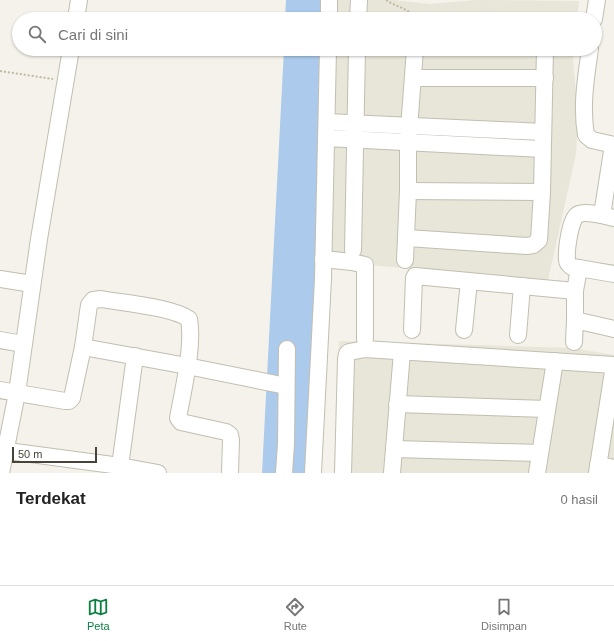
<!DOCTYPE html>
<html lang="id">
<head>
<meta charset="utf-8">
<style>
  body { margin:0; font-family:Helvetica,sans-serif; background:#f2f2f2; color:#222 }
  .scale { position:absolute; left:12px; bottom:10px; width:85px; box-sizing:border-box; padding-left:4px; border:2px solid #484439; border-top:0; font-size:11px; line-height:14px; white-space:nowrap; color:#484439; -webkit-text-stroke:3px #fff; paint-order:stroke }
  .list { margin:0; padding:0; list-style:none }
  h2 { display:flex; justify-content:space-between; align-items:center; height:52px; margin:0; padding:0 16px; font-size:17px }
  h2 small { font-size:13px; font-weight:400; color:#767676 }
  .icon { flex:none; width:22px; height:22px; fill:none; stroke:currentColor; stroke-width:2; stroke-linecap:round; stroke-linejoin:round }
  .map { position:relative; flex:none; width:614px; height:473px; overflow:hidden }
  .search { position:absolute; background:#fff; box-shadow:0 1px 3px #0004; left:12px; right:12px; top:12px; height:44px; display:flex; align-items:center; gap:10px; box-sizing:border-box; padding:0 14px; border-radius:22px; color:#767676; font-size:15px }
  .sheet { height:112px; background:#fff }
  nav { display:flex; justify-content:space-around; align-items:center; box-sizing:border-box; height:56px; border-top:1px solid #e0e0e0; background:#fff; font-size:11px; color:#767676 }
  nav a { display:grid; justify-items:center; gap:2px }
  nav .on { color:#0b8043 }
  .map>svg:first-child { display:block }
  .residential { fill:#e8e5d9 }
  .water { fill:#abcaec }
  .lines { fill:none; stroke-linecap:round; stroke-linejoin:round }
  .minor-casing { stroke:#c2beb0; stroke-width:18 }
  .path { stroke:#c0b8a0; stroke-width:2; stroke-dasharray:2 2; stroke-linecap:butt }
  .minor { stroke:#fff; stroke-width:16 }
</style>
</head>
<body>
<div class="map">
<svg width="614" height="473" viewBox="0 0 614 473">
  <rect width="100%" height="100%" fill="#f4f2ea"/>
  <!-- residential -->
  <g class="residential">
    <polygon points="335,0 393,0 430,4 476,0 579,1 577,19 335,19"/>
    <polygon points="334,49 574,49 573,59 578,119 576,154 548,280 356,264 328,255"/>
    <polygon points="339,341 573,348 614,355 614,473 334,473"/>
  </g>
  <!-- water -->
  <g class="water">
    <polygon points="286,0 329,0 328,19 285,19"/>
    <polygon points="284,49 326,49 305,473 262,473"/>
  </g>
  <g class="lines">
    <defs>
      <g id="minor">
        <polyline points="76,19 79,0"/>
        <polyline points="329,19 329,0"/>
        <polyline points="358,19 359,0"/>
        <polyline points="594,19 597,0"/>
        <path d="M590,49C586,77 581,106 586,135L592,140L614,145"/>
        <polyline points="413,78 545,78"/>
        <polyline points="327,122 543,132"/>
        <polyline points="326,138 542,149"/>
        <polyline points="408,191 542,192"/>
        <polyline points="602,215 613,145"/>
        <polyline points="407,238 527,246 533,245 539,240 542,192 545,49"/>
        <polyline points="353,250 357,49"/>
        <polyline points="323,259 352,262 365,265 365,339"/>
        <polyline points="405,260 408,191 408,142 415,49"/>
        <path d="M579,268L572,267C569,265 567,263 567,260C566,251 570,220 577,215C585,210 605,216 614,218"/>
        <polyline points="614,274 579,268 575,291 575,320 614,329"/>
        <polyline points="0,279 32,284"/>
        <polyline points="412,330 414,278 415,276 575,291"/>
        <polyline points="464,330 469,281"/>
        <polyline points="518,335 522,286"/>
        <polyline points="0,340 23,344"/>
        <polyline points="574,342 575,320"/>
        <polyline points="83,347 187,366 286,386"/>
        <path d="M0,390L65,401H69L72,398L83,347L89,305L93,300L101,299C123,303 172,307 189,319C194,346 183,390 178,418L181,422L226,432L230,435L231,440L230,473"/>
        <polyline points="397,404 547,409"/>
        <polyline points="394,449 540,453"/>
        <polyline points="0,450 120,466 158,473"/>
        <polyline points="598,465 614,468"/>
        <polyline points="120,466 135,356"/>
        <polyline points="1,473 17,393 39,239 71,49"/>
        <polyline points="284,473 286,444 287,349"/>
        <polyline points="313,473 323,279 328,49"/>
        <polyline points="343,473 346,359 347,354 349,352 365,349 614,365"/>
        <polyline points="392,473 402,352"/>
        <polyline points="537,473 555,361"/>
        <polyline points="597,473 614,365"/>
      </g>
    </defs>
    <!-- minor casing -->
    <use href="#minor" class="minor-casing"/>
    <!-- path -->
    <g class="path">
      <path d="M386,0C396,7 409,8 415,19"/>
      <polyline points="0,71 53,79"/>
    </g>
    <!-- minor -->
    <use href="#minor" class="minor"/>
  </g>
</svg>
<div class="scale">50 m</div>
<div class="search"><svg class="icon" aria-label="search" viewBox="0 0 24 24"><circle cx="10" cy="10" r="6"/><path d="M15 15l6 6"/></svg>Cari di sini</div>
</div>
<section class="sheet">
<h2>Terdekat<small>0 hasil</small></h2>
<ul class="list">
</ul>
</section>
<nav>
<a class="on"><svg class="icon" aria-label="map" viewBox="0 0 24 24"><path d="M3 6l6-2 6 2 6-2v14l-6 2-6-2-6 2zM9 4v14M15 6v14"/></svg>Peta</a>
<a><svg class="icon" aria-label="directions" viewBox="0 0 24 24"><path d="M12 3l9 9-9 9-9-9zM9 14v-3h6M13 9l2 2-2 2"/></svg>Rute</a>
<a><svg class="icon" aria-label="saved" viewBox="0 0 24 24"><path d="M7 4h10v16l-5-4-5 4z"/></svg>Disimpan</a>
</nav>
</body>
</html>
